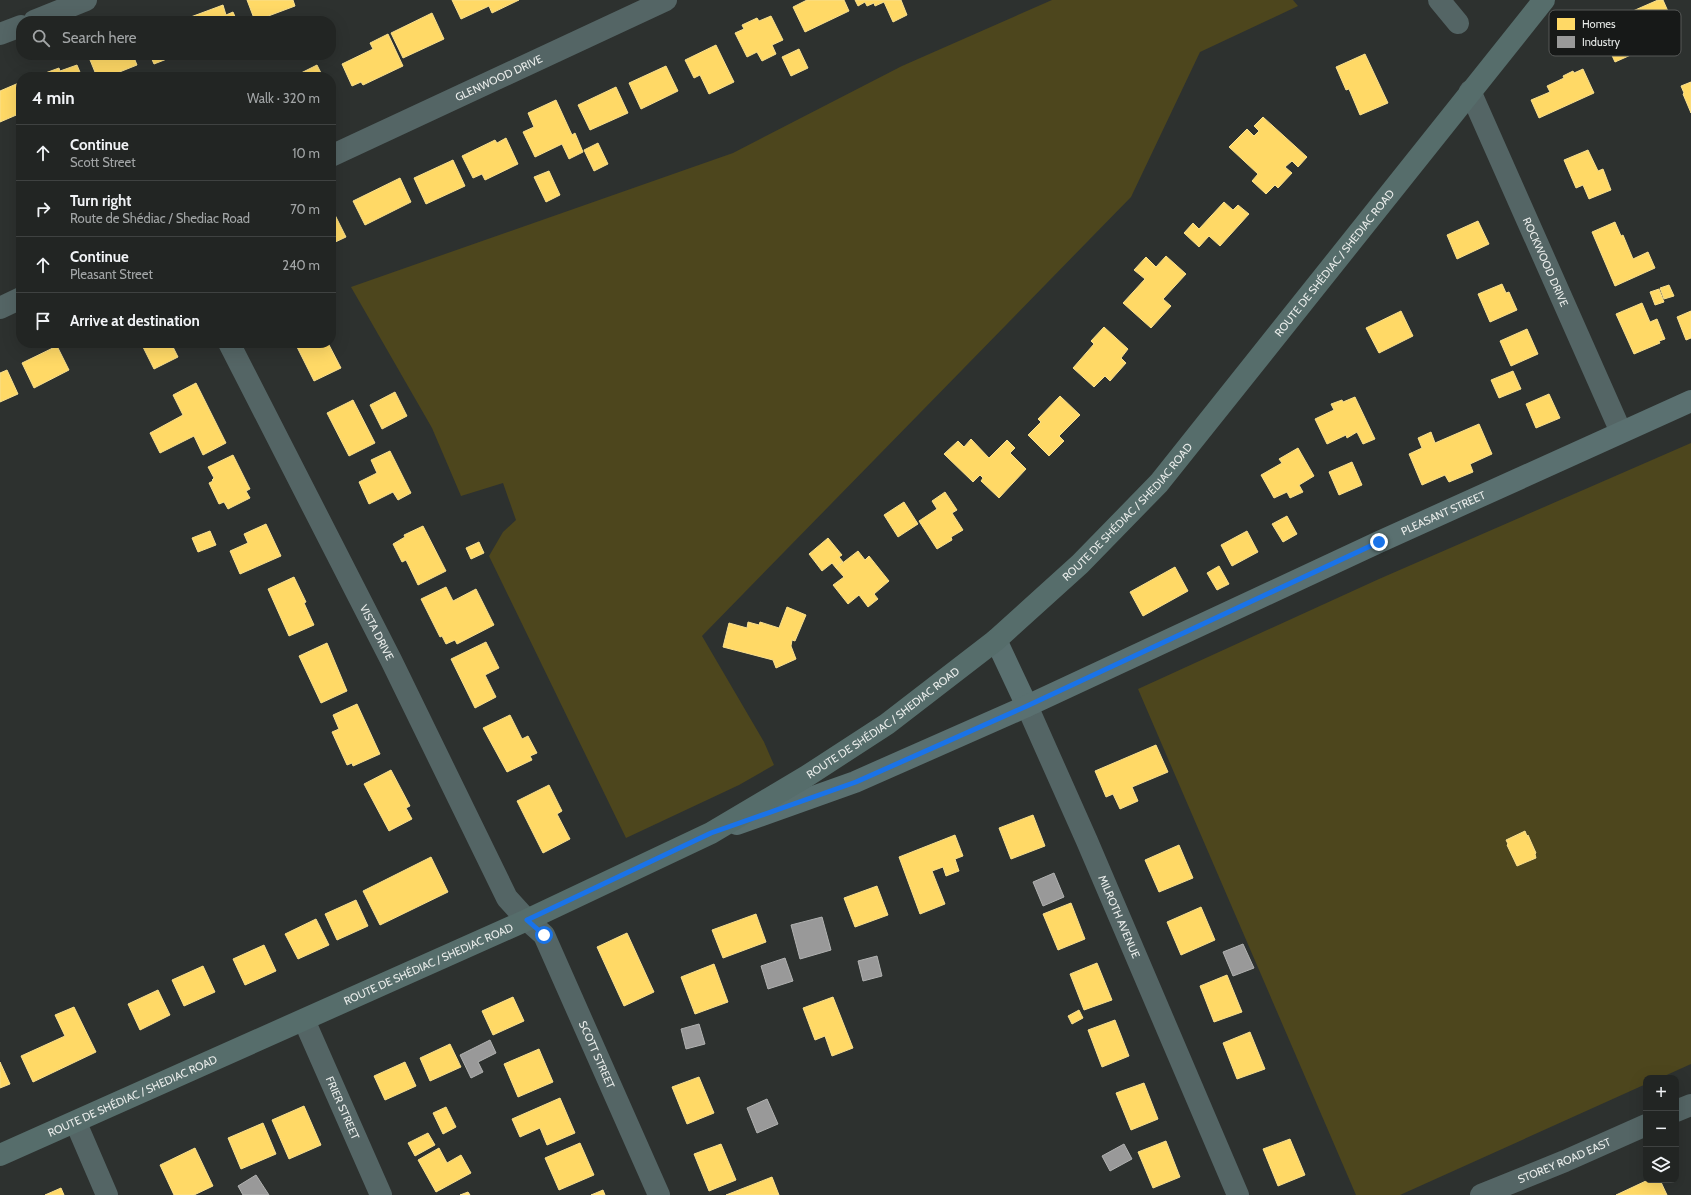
<!DOCTYPE html>
<html lang="en">
<head>
<meta charset="utf-8">
<style>
  body { margin:0; font-family:Cabin,sans-serif; background:#2e3130; color:#f1f3f6 }
  .controls { position:absolute; right:12px; bottom:12px; display:grid; overflow:hidden; border-radius:8px; box-shadow:0 4px 16px #0002 }
  .controls button { width:36px; height:36px; display:grid; place-items:center; padding:0; border:0; border-bottom:1px solid #3f4241; background:#222523; color:#f1f3f6; font:20px sans-serif }
  .stop { position:absolute; width:12px; height:12px; margin:-9px; border:3px solid #1a73e8; border-radius:50%; background:#fff }
  .stop.end { background:#1a73e8; border-color:#fff; box-shadow:0 1px 4px #0008 }
  .list { margin:0; padding:0; list-style:none }
  h2 { display:flex; justify-content:space-between; align-items:center; height:52px; margin:0; padding:0 16px; font-size:17px }
  h2 small { font-size:13px; font-weight:400; color:#a2a5a6 }
  .list li { display:grid; grid-template-columns:26px 1fr auto; gap:12px; align-items:center; box-sizing:border-box; height:56px; padding:0 16px; border-top:1px solid #3f4241 }
  .list b { display:block; font-size:15px; white-space:nowrap }
  .list p { margin:0; font-size:13px; white-space:nowrap; color:#a2a5a6 }
  .list em { font-size:13px; font-style:normal; color:#a2a5a6 }
  .icon { flex:none; width:22px; height:22px; fill:none; stroke:currentColor; stroke-width:2; stroke-linecap:round; stroke-linejoin:round }
  .map { position:relative; flex:none; width:1691px; height:1195px; overflow:hidden }
  .search { position:absolute; background:#222523; box-shadow:0 4px 16px #0002; left:16px; top:16px; width:320px; height:44px; display:flex; align-items:center; gap:10px; box-sizing:border-box; padding:0 14px; border-radius:16px; color:#a2a5a6; font-size:15px }
  .panel { position:absolute; background:#222523; box-shadow:0 4px 16px #0002; left:16px; top:72px; width:320px; height:276px; border-radius:16px }
  .map>svg:first-child { display:block }
  .green { fill:#4d461d }
  .homes { fill:#ffd966; stroke:#f8df8e }
  .industry { fill:#999; stroke:#b1b2b1 }
  .lines { fill:none; stroke-linecap:round; stroke-linejoin:round }
  .street { stroke:#546565; stroke-width:22 }
  .secondary { stroke:#5a7070; stroke-width:22 }
  .primary { stroke:#566d6b; stroke-width:22 }
  .route { stroke:#1a73e8; stroke-width:5 }
  .labels { text-anchor:middle; stroke-width:4; stroke-linejoin:round; paint-order:stroke }
  .street-label { font-size:11px; fill:#e9ecea; stroke:#171918 }
  .key { fill:#171918; stroke:#565857; stroke-width:1 }
  .key-label { font-size:11px; fill:#e9ecea }
</style>
</head>
<body>
<div class="map">
<svg width="1691" height="1195" viewBox="0 0 1691 1195">
  <rect width="100%" height="100%" fill="#2d312f"/>
  <!-- green -->
  <g class="green">
    <polygon points="1052,0 1293,0 1298,6 1200,52 1131,197 702,636 764,742 774,765 739,785 626,838 489,556 503,532 516,520 503,483 461,496 432,428 351,287 733,153 902,66"/>
    <polygon points="1691,443 1691,1064 1660,1078 1646,1078 1646,1084 1400,1195 1356,1195 1138,689 1379,579"/>
  </g>
  <!-- homes -->
  <g class="homes">
    <polygon points="247,0 293,0 295,6 255,21"/>
    <polygon points="452,0 519,0 492,13 489,6 461,19"/>
    <polygon points="807,0 844,0 849,11 805,32 793,7"/>
    <polygon points="855,0 901,0 907,15 893,22 884,2 875,6 874,3 867,6 865,2 858,6"/>
    <polygon points="1658,0 1663,0 1678,34 1615,62 1602,34 1629,21 1626,14"/>
    <polygon points="223,5 226,15 233,12 237,21 189,21 188,18"/>
    <polygon points="432,13 444,39 403,58 391,33"/>
    <polygon points="771,16 783,40 772,45 776,54 762,61 757,52 747,57 735,33 744,29 742,25 757,18 759,21"/>
    <polygon points="388,34 403,66 363,85 361,82 352,86 342,64 373,49 370,43"/>
    <polygon points="716,45 734,82 709,94 700,75 694,78 685,60"/>
    <polygon points="799,49 808,68 791,76 782,57"/>
    <polygon points="1365,54 1388,103 1360,115 1349,89 1346,90 1336,67"/>
    <polygon points="88,55 133,55 137,65 107,77 97,77"/>
    <polygon points="150,55 177,55 154,64"/>
    <polygon points="77,65 82,77 37,76 59,68 60,71"/>
    <polygon points="317,65 323,77 293,77"/>
    <polygon points="666,66 678,91 641,109 629,83"/>
    <polygon points="1583,69 1594,93 1539,118 1531,100 1550,92 1547,86 1564,78 1563,76 1573,71 1574,73"/>
    <polygon points="21,82 21,113 0,122 0,91"/>
    <polygon points="1691,82 1691,113 1683,94 1684,93 1681,86"/>
    <polygon points="616,87 628,113 590,130 578,105"/>
    <polygon points="556,100 572,135 575,133 583,152 569,159 562,144 535,157 523,132 534,127 528,113"/>
    <polygon points="1263,117 1307,157 1298,167 1292,161 1285,167 1292,173 1278,188 1275,185 1266,194 1252,181 1258,174 1229,147 1247,129 1254,136 1259,131 1254,126"/>
    <polygon points="506,138 518,164 485,180 482,174 473,178 462,156 495,140 497,143"/>
    <polygon points="598,143 608,164 594,171 584,150"/>
    <polygon points="1588,150 1598,171 1603,169 1611,190 1589,199 1583,185 1576,188 1564,160"/>
    <polygon points="453,160 465,186 426,204 414,178"/>
    <polygon points="549,171 560,195 546,202 534,177"/>
    <polygon points="400,178 411,202 365,225 353,201"/>
    <polygon points="1224,202 1233,210 1238,205 1249,214 1220,246 1209,236 1199,247 1184,233 1193,223 1199,229"/>
    <polygon points="334,213 346,237 331,244 331,215"/>
    <polygon points="1478,221 1489,244 1457,259 1447,235"/>
    <polygon points="1615,222 1621,236 1623,235 1633,259 1648,252 1655,268 1615,286 1592,232"/>
    <polygon points="1166,256 1186,274 1163,299 1171,306 1151,328 1123,303 1145,279 1134,270 1146,257 1156,267"/>
    <polygon points="1502,284 1506,293 1509,292 1517,310 1490,322 1478,294"/>
    <polygon points="1669,285 1674,296 1664,299 1660,288"/>
    <polygon points="1659,289 1664,302 1655,305 1650,292"/>
    <polygon points="1642,303 1650,322 1657,319 1665,339 1659,341 1660,343 1634,354 1616,314"/>
    <polygon points="1401,311 1413,336 1379,353 1366,328"/>
    <polygon points="1691,311 1691,338 1686,340 1677,317"/>
    <polygon points="1104,327 1128,349 1121,358 1126,363 1110,381 1105,376 1094,387 1073,368 1094,344 1091,341"/>
    <polygon points="1527,329 1538,354 1511,366 1500,341"/>
    <polygon points="141,343 171,343 178,357 154,369"/>
    <polygon points="295,343 328,343 341,368 314,381"/>
    <polygon points="57,346 69,370 34,388 22,363"/>
    <polygon points="7,370 18,394 0,402 0,373"/>
    <polygon points="1513,371 1521,389 1499,398 1491,380"/>
    <polygon points="196,383 226,443 203,455 194,436 160,453 150,433 183,415 173,395"/>
    <polygon points="395,392 407,416 382,429 370,405"/>
    <polygon points="1549,394 1560,418 1536,428 1526,404"/>
    <polygon points="1060,396 1080,415 1059,436 1064,441 1049,456 1028,435 1041,422 1038,419"/>
    <polygon points="1355,397 1375,439 1363,444 1357,432 1347,438 1346,435 1327,444 1315,419 1334,410 1331,404 1342,400 1343,402"/>
    <polygon points="353,400 375,443 349,456 327,413"/>
    <polygon points="1479,424 1492,454 1470,464 1473,472 1449,482 1445,475 1422,485 1409,454 1422,448 1418,438 1431,432 1435,443"/>
    <polygon points="971,439 989,458 1007,440 1015,448 1010,453 1026,469 999,498 981,481 983,478 980,475 973,482 944,454 958,441 964,447"/>
    <polygon points="1298,448 1314,476 1299,485 1303,492 1290,498 1287,492 1274,498 1261,475 1282,463 1279,459"/>
    <polygon points="390,451 411,493 398,500 393,492 369,504 359,482 377,473 371,460"/>
    <polygon points="233,455 250,489 246,491 250,498 228,509 224,502 219,504 209,483 213,481 212,480 214,478 208,467"/>
    <polygon points="1352,462 1362,485 1339,495 1329,472"/>
    <polygon points="945,492 957,510 952,513 963,530 951,537 952,540 937,549 919,521 937,509 932,501"/>
    <polygon points="904,502 918,524 898,537 884,515"/>
    <polygon points="1287,516 1297,534 1283,542 1272,524"/>
    <polygon points="266,524 281,556 240,574 230,551 248,543 244,534"/>
    <polygon points="423,526 446,571 418,585 406,560 402,562 393,544 405,537 404,535"/>
    <polygon points="210,531 216,545 198,552 192,538"/>
    <polygon points="1247,531 1258,552 1232,566 1221,545"/>
    <polygon points="828,538 842,555 839,557 843,562 836,568 832,563 822,571 809,554"/>
    <polygon points="479,542 484,553 471,559 466,548"/>
    <polygon points="858,551 865,560 869,556 889,581 874,594 878,599 868,607 859,595 848,604 833,585 844,577 836,568"/>
    <polygon points="1219,566 1229,584 1217,590 1207,573"/>
    <polygon points="1175,567 1188,591 1143,616 1130,592"/>
    <polygon points="294,577 306,602 304,603 314,625 289,636 268,589"/>
    <polygon points="446,587 453,601 476,589 494,625 457,644 455,640 446,644 442,636 440,637 421,599"/>
    <polygon points="787,607 806,615 795,641 792,640 791,646 796,659 776,668 773,660 723,647 729,623 747,628 748,622 759,625 760,622 779,628"/>
    <polygon points="486,642 499,668 485,675 496,697 475,708 451,659"/>
    <polygon points="327,643 347,691 321,703 299,656"/>
    <polygon points="357,704 380,754 353,766 352,763 347,765 332,732 339,729 333,715"/>
    <polygon points="510,715 522,739 528,736 537,753 530,756 532,760 507,772 483,728"/>
    <polygon points="1156,745 1168,772 1132,787 1138,801 1120,809 1113,794 1106,797 1095,771"/>
    <polygon points="391,770 410,806 406,808 412,819 389,831 364,784"/>
    <polygon points="549,785 562,811 557,814 570,839 543,853 517,801"/>
    <polygon points="1033,815 1045,846 1011,859 999,828"/>
    <polygon points="1525,831 1527,836 1528,835 1536,853 1535,854 1536,858 1517,866 1507,845 1508,844 1506,840"/>
    <polygon points="955,835 963,856 955,859 959,871 946,876 943,867 932,871 945,904 920,914 899,857"/>
    <polygon points="1179,845 1193,878 1159,892 1145,860"/>
    <polygon points="431,857 448,892 380,925 363,891"/>
    <polygon points="877,886 888,915 855,927 844,898"/>
    <polygon points="356,900 368,926 337,940 325,914"/>
    <polygon points="1071,903 1085,939 1058,950 1043,914"/>
    <polygon points="1201,907 1215,940 1181,955 1167,922"/>
    <polygon points="756,914 766,942 723,958 712,930"/>
    <polygon points="316,919 329,945 298,959 285,934"/>
    <polygon points="627,933 654,992 624,1006 597,947"/>
    <polygon points="264,945 276,971 245,985 233,959"/>
    <polygon points="1097,963 1112,1000 1084,1010 1070,974"/>
    <polygon points="714,964 728,1002 695,1014 681,977"/>
    <polygon points="203,966 215,992 184,1006 172,980"/>
    <polygon points="1227,975 1242,1012 1214,1022 1200,986"/>
    <polygon points="158,990 170,1015 140,1030 128,1004"/>
    <polygon points="513,997 524,1021 493,1035 482,1011"/>
    <polygon points="833,997 853,1048 832,1056 825,1036 815,1040 803,1008"/>
    <polygon points="74,1007 96,1052 33,1082 21,1056 65,1036 55,1015"/>
    <polygon points="1079,1010 1083,1018 1072,1024 1068,1016"/>
    <polygon points="1115,1020 1129,1056 1102,1067 1088,1030"/>
    <polygon points="1250,1032 1265,1069 1237,1079 1223,1043"/>
    <polygon points="450,1044 461,1067 430,1081 420,1058"/>
    <polygon points="539,1049 553,1082 518,1097 504,1064"/>
    <polygon points="0,1062 10,1084 0,1088"/>
    <polygon points="405,1062 416,1086 385,1100 374,1076"/>
    <polygon points="699,1077 714,1113 687,1124 672,1087"/>
    <polygon points="1144,1083 1158,1119 1131,1130 1116,1093"/>
    <polygon points="560,1098 575,1133 547,1145 540,1128 520,1137 512,1119"/>
    <polygon points="304,1106 321,1145 289,1159 272,1120"/>
    <polygon points="446,1107 456,1127 443,1134 433,1113"/>
    <polygon points="263,1123 276,1154 241,1169 228,1138"/>
    <polygon points="428,1133 435,1145 415,1156 408,1143"/>
    <polygon points="1290,1139 1305,1175 1278,1186 1263,1149"/>
    <polygon points="1166,1141 1180,1177 1153,1188 1138,1152"/>
    <polygon points="580,1143 594,1175 559,1190 545,1158"/>
    <polygon points="721,1144 736,1180 709,1191 694,1154"/>
    <polygon points="195,1148 213,1186 194,1195 174,1195 160,1165"/>
    <polygon points="439,1148 447,1163 461,1155 471,1173 436,1192 418,1160"/>
    <polygon points="772,1177 779,1195 726,1195"/>
    <polygon points="1648,1180 1660,1180 1667,1195 1616,1195"/>
    <polygon points="61,1188 64,1195 45,1195"/>
    <polygon points="603,1190 605,1195 591,1195"/>
    <polygon points="468,1192 470,1195 460,1195"/>
  </g>
  <!-- industry -->
  <g class="industry">
    <polygon points="1054,873 1064,897 1043,906 1033,882"/>
    <polygon points="822,917 831,950 800,959 791,925"/>
    <polygon points="1243,944 1254,968 1233,976 1223,952"/>
    <polygon points="877,956 882,976 863,981 858,961"/>
    <polygon points="785,958 793,981 768,989 761,966"/>
    <polygon points="699,1024 705,1044 686,1049 681,1029"/>
    <polygon points="490,1040 496,1053 478,1062 483,1072 471,1078 460,1055"/>
    <polygon points="767,1099 778,1124 757,1133 747,1108"/>
    <polygon points="1124,1144 1132,1159 1110,1171 1102,1156"/>
    <polygon points="256,1175 269,1195 243,1195 238,1186"/>
  </g>
  <g class="lines">
    <!-- street -->
    <g class="street">
      <polyline points="1439,0 1458,23"/>
      <polyline points="34,21 86,0"/>
      <polyline points="0,34 21,26"/>
      <path id="s1" d="M1470,91L1621,432"/>
      <path id="s2" d="M331,156L666,0"/>
      <polyline points="0,308 21,298"/>
      <path id="s3" d="M229,343L391,660L507,898L527,920L544,935L659,1195"/>
      <path id="s4" d="M1027,706L1087,841L1238,1195"/>
      <path id="s5" d="M304,1020L381,1195"/>
      <polyline points="1676,1111 1691,1105"/>
      <polyline points="76,1123 107,1195"/>
      <path id="s6" d="M1481,1195L1565,1161L1646,1125"/>
    </g>
    <!-- secondary -->
    <g class="secondary">
      <polyline points="996,640 1027,706"/>
      <path id="s7" d="M737,824L855,782L1027,706L1379,542L1691,401"/>
    </g>
    <!-- primary -->
    <path class="primary" id="s8" d="M0,1155L527,920L711,833L807,776L887,724L996,640L1080,564L1159,483L1544,0"/>
  </g>
  <g class="lines">
    <!-- route -->
    <polyline class="route" points="544,935 527,920 711,833 856,782 1027,706 1379,542"/>
  </g>
  <g class="labels">
    <!-- street labels -->
    <g class="street-label">
      <text dy="4" stroke="none"><textPath href="#s2" startOffset="185">GLENWOOD DRIVE</textPath></text>
      <text dy="4" stroke="none"><textPath href="#s1" startOffset="187">ROCKWOOD DRIVE</textPath></text>
      <text dy="4" stroke="none"><textPath href="#s8" startOffset="1633">ROUTE DE SHÉDIAC / SHEDIAC ROAD</textPath></text>
      <text dy="4" stroke="none"><textPath href="#s8" startOffset="1309">ROUTE DE SHÉDIAC / SHEDIAC ROAD</textPath></text>
      <text dy="4" stroke="none"><textPath href="#s7" startOffset="772">PLEASANT STREET</textPath></text>
      <text dy="4" stroke="none"><textPath href="#s3" startOffset="325">VISTA DRIVE</textPath></text>
      <text dy="4" stroke="none"><textPath href="#s8" startOffset="985">ROUTE DE SHÉDIAC / SHEDIAC ROAD</textPath></text>
      <text dy="4" stroke="none"><textPath href="#s4" startOffset="230">MILROTH AVENUE</textPath></text>
      <text dy="4" stroke="none"><textPath href="#s8" startOffset="469">ROUTE DE SHÉDIAC / SHEDIAC ROAD</textPath></text>
      <text dy="4" stroke="none"><textPath href="#s3" startOffset="804">SCOTT STREET</textPath></text>
      <text dy="4" stroke="none"><textPath href="#s8" startOffset="145">ROUTE DE SHÉDIAC / SHEDIAC ROAD</textPath></text>
      <text dy="4" stroke="none"><textPath href="#s5" startOffset="96">FRIER STREET</textPath></text>
      <text dy="4" stroke="none"><textPath href="#s6" startOffset="90">STOREY ROAD EAST</textPath></text>
    </g>
  </g>
  <!-- legend -->
  <rect x="1549" y="10" width="132" height="46" rx="6" class="key"/>
  <rect x="1557" y="18" width="18" height="12" fill="#ffd966"/>
  <rect x="1557" y="36" width="18" height="12" fill="#999"/>
  <g class="key-label">
    <text x="1582" y="28">Homes</text>
    <text x="1582" y="46">Industry</text>
  </g>
</svg>
<div class="controls">
<button>+</button>
<button>−</button>
<button><svg class="icon" aria-label="layers" viewBox="0 0 24 24"><path d="M12 4l9 5-9 5-9-5zM3 14l9 5 9-5"/></svg></button>
</div>
<div class="stop" style="left:544px;top:935px"></div>
<div class="stop end" style="left:1379px;top:542px"></div>
<div class="search"><svg class="icon" aria-label="search" viewBox="0 0 24 24"><circle cx="10" cy="10" r="6"/><path d="M15 15l6 6"/></svg>Search here</div>
<section class="panel">
<h2>4 min<small>Walk · 320 m</small></h2>
<ul class="list">
<li><svg class="icon" aria-label="ahead" viewBox="0 0 24 24"><path d="M12 20V5M6 11l6-6 6 6"/></svg><div><b>Continue</b><p>Scott Street</p></div><em>10 m</em></li>
<li><svg class="icon" aria-label="right" viewBox="0 0 24 24"><path d="M7 20v-9h11M14 6l5 5-5 5"/></svg><div><b>Turn right</b><p>Route de Shédiac / Shediac Road</p></div><em>70 m</em></li>
<li><svg class="icon" aria-label="ahead" viewBox="0 0 24 24"><path d="M12 20V5M6 11l6-6 6 6"/></svg><div><b>Continue</b><p>Pleasant Street</p></div><em>240 m</em></li>
<li><svg class="icon" aria-label="arrive" viewBox="0 0 24 24"><path d="M6 21V4h12l-3 4 3 4H6"/></svg><div><b>Arrive at destination</b></div></li>
</ul>
</section>
</div>
</body>
</html>
